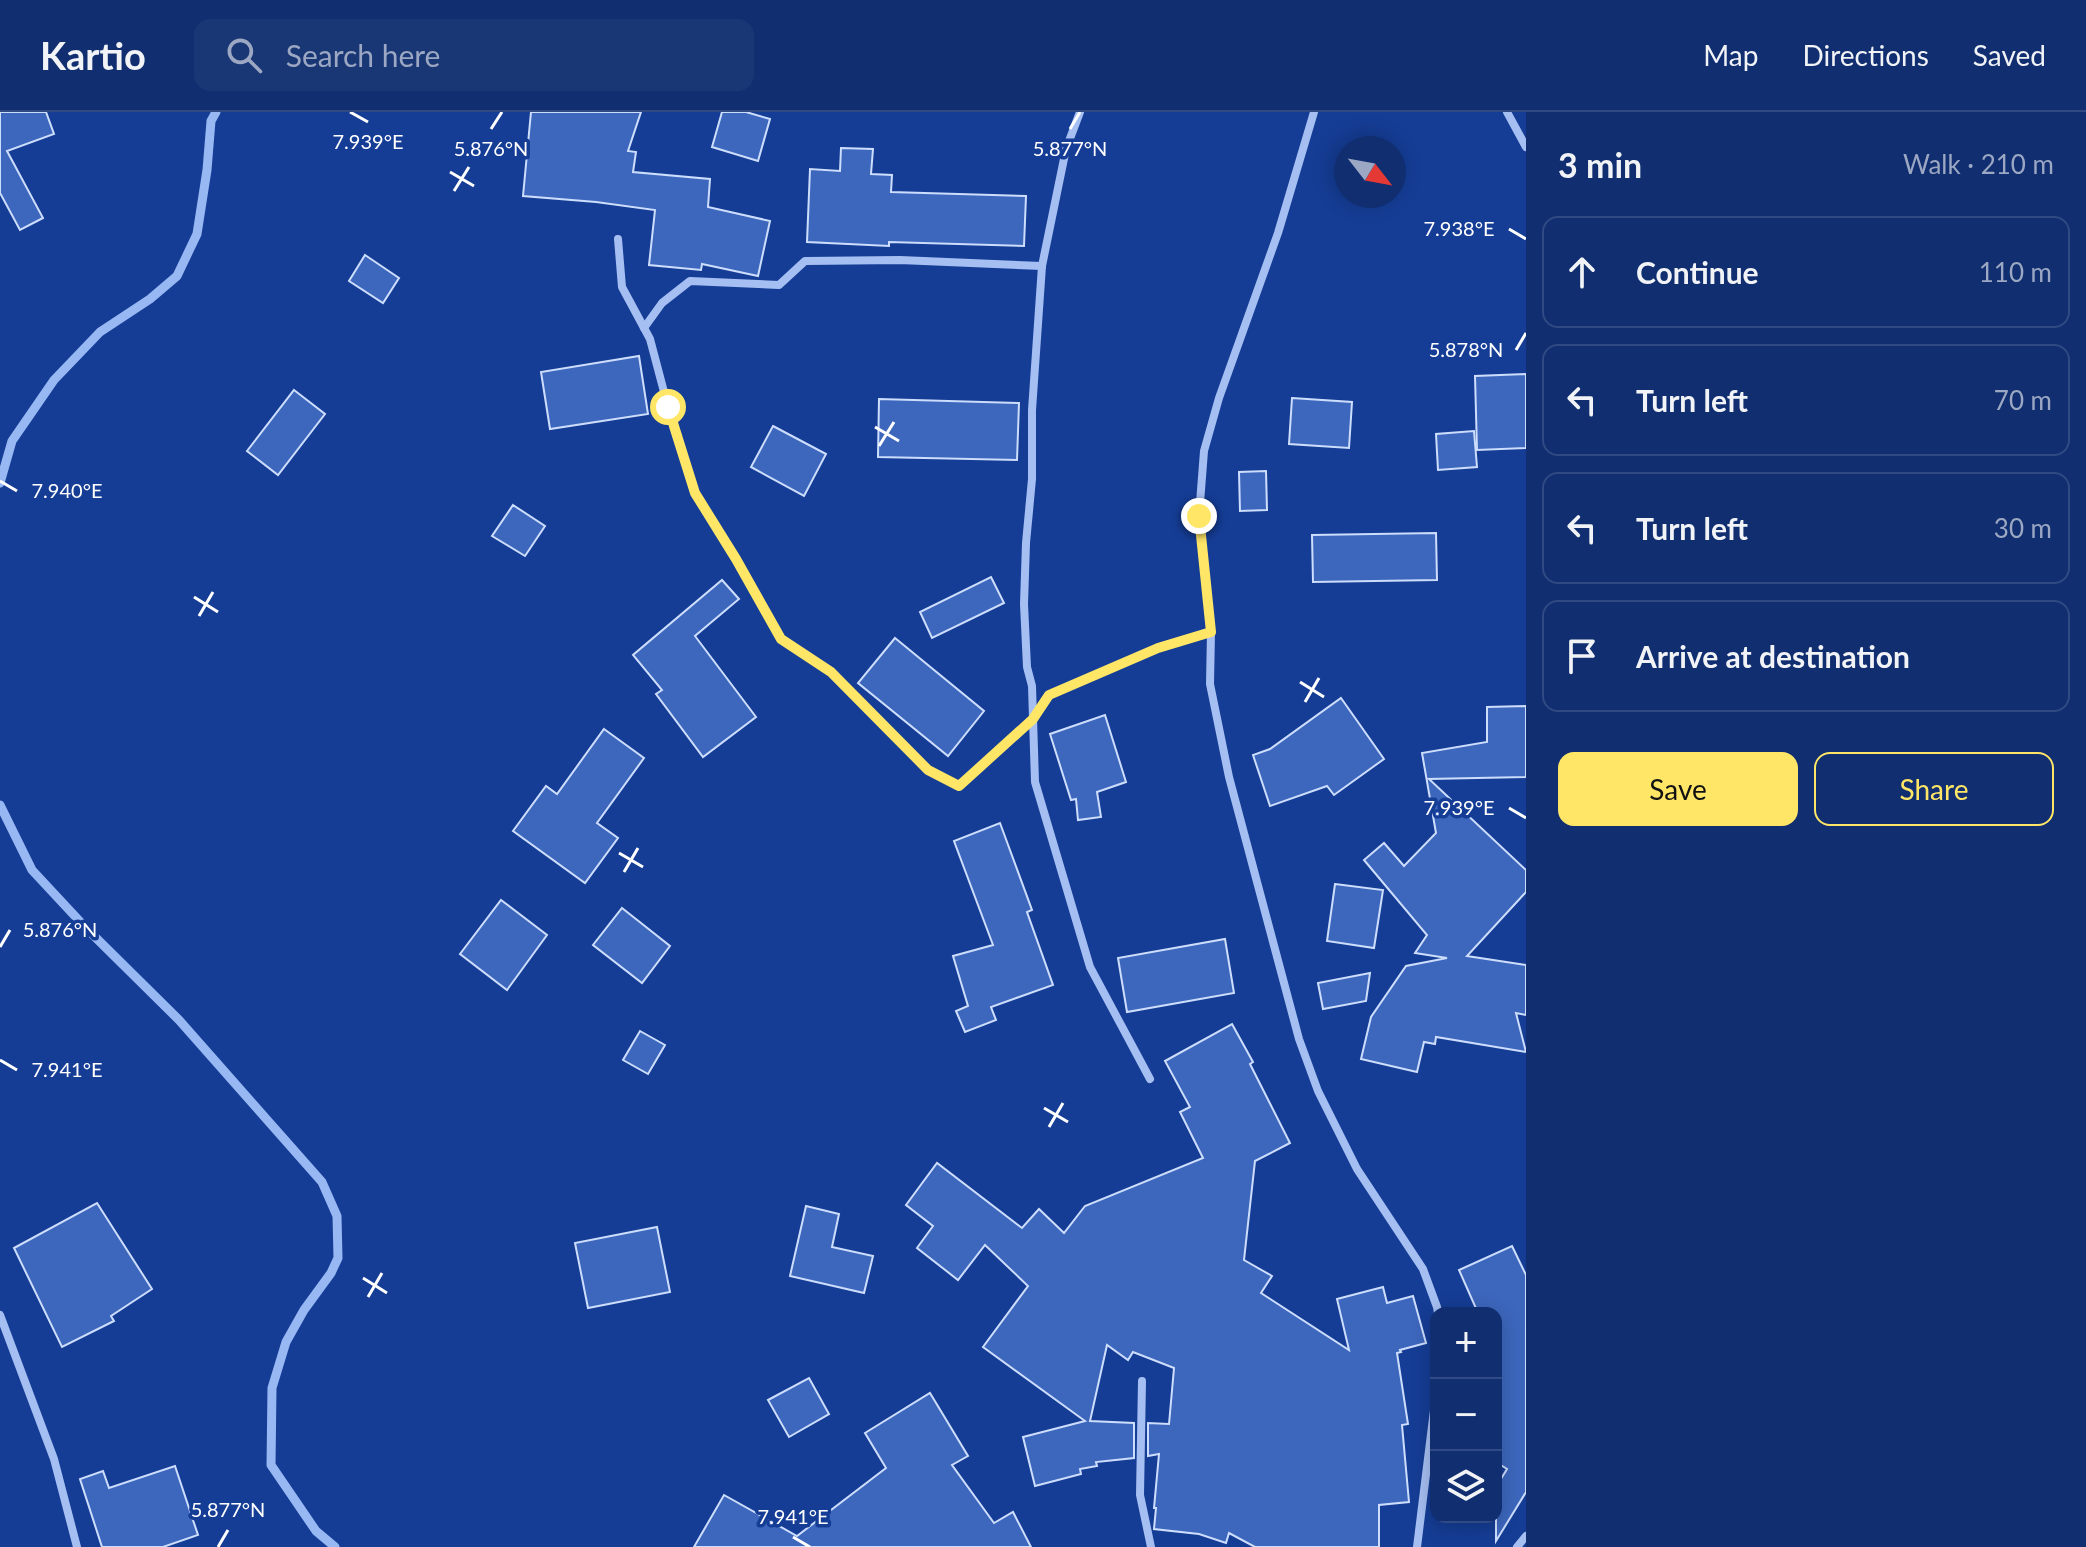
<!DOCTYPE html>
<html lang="en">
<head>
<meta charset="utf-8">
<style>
  body { margin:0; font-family:Lato,sans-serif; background:#193675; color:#f1f3f6 }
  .controls { position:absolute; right:24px; bottom:24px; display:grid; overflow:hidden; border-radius:16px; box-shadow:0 4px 20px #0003 }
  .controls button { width:72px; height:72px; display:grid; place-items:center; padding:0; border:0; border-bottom:2px solid #304a83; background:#102e70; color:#f1f3f6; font:40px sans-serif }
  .compass { position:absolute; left:1334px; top:24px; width:72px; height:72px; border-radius:50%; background:#102e70; box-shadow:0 4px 20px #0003; rotate:121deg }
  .stop { position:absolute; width:24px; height:24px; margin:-18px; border:6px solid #ffe667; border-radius:50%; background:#fff }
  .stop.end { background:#ffe667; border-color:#fff; box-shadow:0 2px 8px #0008 }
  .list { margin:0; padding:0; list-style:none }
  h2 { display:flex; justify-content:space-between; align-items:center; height:104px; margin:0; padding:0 32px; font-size:34px }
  h2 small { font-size:26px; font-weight:400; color:#9ca8c3 }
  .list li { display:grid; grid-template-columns:52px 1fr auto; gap:24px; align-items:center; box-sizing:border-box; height:112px; margin:0 16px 16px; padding:0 16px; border:2px solid #304a83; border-radius:16px }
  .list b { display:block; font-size:30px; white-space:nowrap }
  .list em { font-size:26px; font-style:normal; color:#9ca8c3 }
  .actions { display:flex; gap:16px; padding:24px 32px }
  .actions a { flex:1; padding:18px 0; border:2px solid #ffe667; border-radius:16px; text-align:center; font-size:28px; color:#ffe667 }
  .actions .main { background:#ffe667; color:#111 }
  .icon { flex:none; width:44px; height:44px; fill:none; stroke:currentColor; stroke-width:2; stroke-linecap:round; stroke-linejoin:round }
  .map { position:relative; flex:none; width:1526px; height:1435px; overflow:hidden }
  header { display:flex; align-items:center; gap:48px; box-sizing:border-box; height:112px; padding:0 40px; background:#102e70; border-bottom:2px solid #304a83 }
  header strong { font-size:38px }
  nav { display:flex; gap:44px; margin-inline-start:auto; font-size:28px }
  .search { width:560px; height:72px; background:#193675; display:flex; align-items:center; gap:20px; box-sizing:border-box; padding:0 28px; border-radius:16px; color:#9ca8c3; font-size:30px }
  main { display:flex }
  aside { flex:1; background:#102e70 }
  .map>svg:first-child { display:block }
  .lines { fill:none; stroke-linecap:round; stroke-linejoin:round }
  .stream { stroke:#98b8f4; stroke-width:9 }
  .building { fill:#3d67bd; stroke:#cdddfc; stroke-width:2 }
  .minor { stroke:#a6bff2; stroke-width:8 }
  .route { stroke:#ffe667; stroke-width:10 }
  .ticks { fill:none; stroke:#fff; stroke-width:3 }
  .ticks-label { font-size:20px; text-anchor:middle; fill:#fff; stroke:#153d95; stroke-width:7; stroke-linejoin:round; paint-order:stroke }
</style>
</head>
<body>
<header>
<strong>Kartio</strong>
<div class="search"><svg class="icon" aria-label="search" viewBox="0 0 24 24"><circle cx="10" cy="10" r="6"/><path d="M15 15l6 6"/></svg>Search here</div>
<nav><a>Map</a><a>Directions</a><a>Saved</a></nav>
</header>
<main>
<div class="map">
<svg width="1526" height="1435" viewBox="0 0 1526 1435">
  <rect width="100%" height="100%" fill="#153d95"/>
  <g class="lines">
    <!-- stream -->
    <g class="stream">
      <polyline points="0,371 12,329 54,268 100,220 150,187 177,164 197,122 207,58 211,9 216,0"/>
      <polyline points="0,693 32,758 86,816 179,908 322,1070 337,1104 338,1146 331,1161 304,1198 286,1230 272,1276 271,1353 316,1419 335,1435"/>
    </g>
  </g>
  <!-- building -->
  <g class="building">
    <polygon points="0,0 46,0 54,22 7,39 43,106 20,118 0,81"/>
    <polygon points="531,0 641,0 628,39 636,40 633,60 710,67 708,95 770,109 758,164 702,152 701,158 649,153 655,98 596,90 523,84"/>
    <polygon points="722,0 746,0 770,7 758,49 712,35"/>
    <polygon points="841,36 873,37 871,62 892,63 891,80 1026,84 1024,134 889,130 889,134 807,130 810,57 840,59"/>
    <polygon points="365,143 399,166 383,191 349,169"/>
    <polygon points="639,244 648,302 550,317 541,260"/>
    <polygon points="1526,262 1526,336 1477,338 1475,264"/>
    <polygon points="294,278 325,302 278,363 247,339"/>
    <polygon points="1292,286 1352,290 1349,336 1289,332"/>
    <polygon points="879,287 1019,291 1017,348 878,345"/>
    <polygon points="773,314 826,342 804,384 751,355"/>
    <polygon points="1474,319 1477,355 1438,358 1436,322"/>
    <polygon points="1266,359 1267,398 1240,399 1239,360"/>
    <polygon points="513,393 545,414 525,444 492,424"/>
    <polygon points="1436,421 1437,468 1313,470 1312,423"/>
    <polygon points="991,465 1004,491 932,526 920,500"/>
    <polygon points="722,468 739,487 695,524 756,605 703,645 656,582 662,578 633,543"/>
    <polygon points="895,526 984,599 948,644 858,571"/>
    <polygon points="1341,586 1384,647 1334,683 1327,674 1270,694 1253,643 1270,637"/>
    <polygon points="1526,594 1526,665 1429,667 1526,758 1526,780 1467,844 1526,853 1526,903 1516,901 1526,940 1436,925 1435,932 1424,930 1417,960 1361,947 1371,905 1406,854 1447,846 1415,841 1427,823 1364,748 1384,731 1404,754 1436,721 1422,641 1487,630 1487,595"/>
    <polygon points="1105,603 1126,670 1097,680 1101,705 1078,708 1076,687 1071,688 1050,622"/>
    <polygon points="604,617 644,646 597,711 618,726 585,771 513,719 546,674 557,682"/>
    <polygon points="1000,711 1032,798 1027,800 1053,873 991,895 996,908 965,920 956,899 968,894 953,844 993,833 954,729"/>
    <polygon points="1335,772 1383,778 1374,836 1327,829"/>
    <polygon points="501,788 547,823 507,878 460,842"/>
    <polygon points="622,796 670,834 642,871 593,833"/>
    <polygon points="1225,827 1234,881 1127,900 1118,846"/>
    <polygon points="1370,861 1366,889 1323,897 1318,871"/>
    <polygon points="1232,912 1253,950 1250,952 1290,1031 1255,1049 1244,1148 1272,1164 1261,1181 1349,1238 1337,1187 1383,1175 1387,1191 1413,1184 1426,1231 1400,1238 1401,1240 1397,1241 1408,1312 1402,1313 1409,1390 1379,1393 1379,1435 1255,1435 1229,1421 1226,1431 1199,1422 1154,1417 1156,1396 1154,1396 1159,1342 1148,1344 1148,1311 1169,1312 1174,1256 1133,1240 1128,1248 1107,1233 1090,1309 1134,1311 1134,1346 1096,1350 1097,1354 1080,1357 1081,1362 1035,1374 1023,1325 1085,1309 983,1235 1028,1174 985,1133 958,1168 917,1136 933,1114 906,1093 937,1051 1022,1116 1039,1097 1064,1121 1085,1094 1203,1046 1180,1000 1190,995 1165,949"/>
    <polygon points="640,919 665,933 648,962 623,948"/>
    <polygon points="97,1091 152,1177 111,1204 114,1209 62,1235 14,1136"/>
    <polygon points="806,1094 839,1102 832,1135 873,1144 864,1181 790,1164"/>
    <polygon points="657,1115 670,1180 588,1196 575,1131"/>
    <polygon points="1512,1134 1526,1163 1526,1380 1496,1429 1496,1375 1507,1357 1496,1350 1496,1201 1478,1201 1459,1158"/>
    <polygon points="809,1266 829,1302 789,1325 768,1288"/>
    <polygon points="930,1281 968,1344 952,1353 994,1411 1013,1400 1031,1435 694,1435 724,1383 797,1424 886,1356 865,1321"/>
    <polygon points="175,1354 198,1423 163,1435 102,1435 80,1367 103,1359 109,1376"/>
  </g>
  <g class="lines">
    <!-- minor -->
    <g class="minor">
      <polyline points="1080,0 1066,37 1042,154 1032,298 1032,367 1026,431 1024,492 1027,555 1032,574 1035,670 1090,855 1150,967"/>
      <polyline points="1314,0 1278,121 1219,286 1204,339 1199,404 1211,520 1210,572 1229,665 1299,927 1318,979 1357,1057 1423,1157 1437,1195 1438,1201"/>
      <polyline points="1507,0 1526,35"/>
      <polyline points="618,127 622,175 650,227 668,295 695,381 736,447 781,527 831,560 928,658 959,674 1033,607 1049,583 1158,536 1211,520"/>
      <polyline points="644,216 662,191 690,169 779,173 805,149 900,148 1042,154"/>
      <polyline points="0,1203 54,1347 77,1435"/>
      <polyline points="1142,1269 1140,1383 1151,1435"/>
      <polyline points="1417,1435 1436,1282"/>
      <polyline points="1517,1435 1526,1424"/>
    </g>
  </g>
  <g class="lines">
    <!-- route -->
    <polyline class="route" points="668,295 695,381 736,447 781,527 831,560 928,658 959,674 1033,607 1049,583 1158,536 1211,520 1199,404"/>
  </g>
  <!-- ticks -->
  <path class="ticks" d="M350,0L368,10M491,17L502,0M1070,17L1080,0M450,60L474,74M454,79L469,55M1509,117L1526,127M1516,238L1526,221M875,315L899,329M879,334L894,310M0,369L17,379M194,485L218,500M199,504L213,480M1300,570L1324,585M1305,590L1319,566M1509,696L1526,706M619,741L643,755M624,760L638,736M0,835L10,818M0,948L17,958M1044,996L1068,1010M1049,1015L1063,991M363,1166L387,1181M368,1185L382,1161M793,1425L810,1435M218,1435L228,1418"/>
  <g class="ticks-label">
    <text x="368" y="37">7.939°E</text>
    <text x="491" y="44">5.876°N</text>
    <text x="1070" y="44">5.877°N</text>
    <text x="1459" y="124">7.938°E</text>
    <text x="1466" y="245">5.878°N</text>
    <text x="67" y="386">7.940°E</text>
    <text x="1459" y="703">7.939°E</text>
    <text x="60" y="825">5.876°N</text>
    <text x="67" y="965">7.941°E</text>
    <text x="228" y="1405">5.877°N</text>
    <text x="793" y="1412">7.941°E</text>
  </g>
</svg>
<div class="controls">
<button>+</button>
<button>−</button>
<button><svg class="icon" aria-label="layers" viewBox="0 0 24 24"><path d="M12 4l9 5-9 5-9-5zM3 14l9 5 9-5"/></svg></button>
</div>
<svg class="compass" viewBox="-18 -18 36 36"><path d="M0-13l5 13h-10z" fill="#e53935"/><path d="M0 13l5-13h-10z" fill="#9ca8c3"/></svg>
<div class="stop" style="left:668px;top:295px"></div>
<div class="stop end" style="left:1199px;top:404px"></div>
</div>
<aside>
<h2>3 min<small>Walk · 210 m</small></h2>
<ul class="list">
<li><svg class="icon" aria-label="ahead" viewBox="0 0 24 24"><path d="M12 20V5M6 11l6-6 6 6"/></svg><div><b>Continue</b></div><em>110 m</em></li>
<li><svg class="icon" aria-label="left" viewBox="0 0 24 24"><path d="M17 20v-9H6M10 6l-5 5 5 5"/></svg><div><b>Turn left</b></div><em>70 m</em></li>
<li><svg class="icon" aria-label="left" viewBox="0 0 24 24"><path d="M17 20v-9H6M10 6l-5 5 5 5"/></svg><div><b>Turn left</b></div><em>30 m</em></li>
<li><svg class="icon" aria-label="arrive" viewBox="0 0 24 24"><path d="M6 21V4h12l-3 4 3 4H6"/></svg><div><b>Arrive at destination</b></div></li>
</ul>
<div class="actions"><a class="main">Save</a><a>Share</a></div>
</aside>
</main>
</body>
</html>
